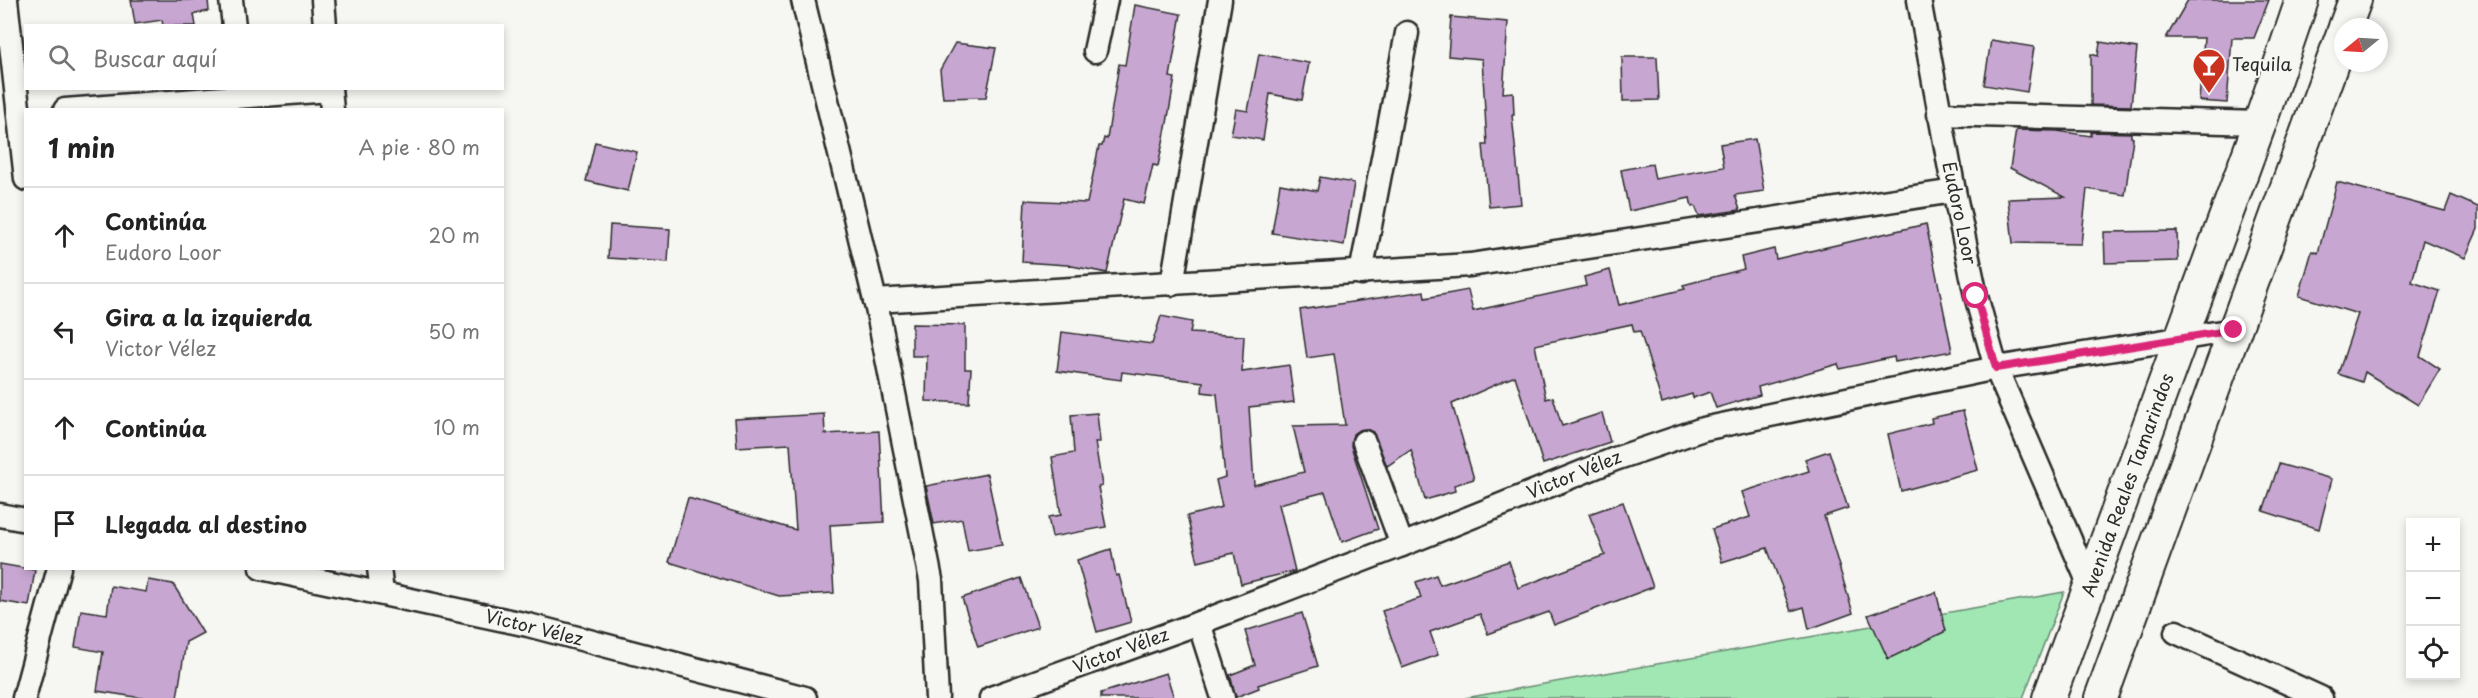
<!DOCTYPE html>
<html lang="es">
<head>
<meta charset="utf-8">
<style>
  body { margin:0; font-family:"Playpen Sans",sans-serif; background:#f2f2f2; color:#222 }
  .controls { position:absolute; right:18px; bottom:18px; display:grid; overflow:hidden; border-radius:0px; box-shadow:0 3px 9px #0003 }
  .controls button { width:54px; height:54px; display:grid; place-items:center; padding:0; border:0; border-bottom:2px solid #e0e0e0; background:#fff; color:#222; font:30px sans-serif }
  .compass { position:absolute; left:2334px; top:18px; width:54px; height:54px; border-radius:50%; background:#fff; box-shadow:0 3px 9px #0003; rotate:252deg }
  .stop { position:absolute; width:18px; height:18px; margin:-14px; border:4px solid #db2777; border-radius:50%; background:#fff }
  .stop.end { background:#db2777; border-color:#fff; box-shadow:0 2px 6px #0008 }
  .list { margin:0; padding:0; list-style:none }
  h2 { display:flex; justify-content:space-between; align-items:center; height:78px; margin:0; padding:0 24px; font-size:26px }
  h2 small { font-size:20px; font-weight:400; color:#767676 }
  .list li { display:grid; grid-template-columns:39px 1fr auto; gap:18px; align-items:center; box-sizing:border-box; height:96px; padding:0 24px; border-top:2px solid #e0e0e0 }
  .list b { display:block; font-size:22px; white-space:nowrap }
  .list p { margin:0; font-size:20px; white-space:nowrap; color:#767676 }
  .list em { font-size:20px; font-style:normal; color:#767676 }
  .icon { flex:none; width:33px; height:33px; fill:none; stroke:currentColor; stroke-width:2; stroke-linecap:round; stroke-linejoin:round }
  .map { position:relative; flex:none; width:2478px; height:698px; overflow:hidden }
  .search { position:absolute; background:#fff; box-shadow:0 3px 9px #0003; left:24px; top:24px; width:480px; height:66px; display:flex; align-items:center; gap:15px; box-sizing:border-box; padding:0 21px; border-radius:0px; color:#767676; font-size:22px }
  .panel { position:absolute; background:#fff; box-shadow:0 3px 9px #0003; left:24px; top:108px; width:480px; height:462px; border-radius:0px }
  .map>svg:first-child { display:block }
  .green { fill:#a1e7b4; stroke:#668970; stroke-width:1.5 }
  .building { fill:#c7a6d1; stroke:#2b2b2b; stroke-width:1.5 }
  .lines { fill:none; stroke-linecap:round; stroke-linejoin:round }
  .minor-casing { stroke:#2b2b2b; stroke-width:27 }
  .secondary-casing { stroke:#2b2b2b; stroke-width:36 }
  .minor { stroke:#f6f6f2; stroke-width:22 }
  .secondary { stroke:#f6f6f2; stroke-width:32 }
  .route { stroke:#db2777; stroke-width:8 }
  .labels { text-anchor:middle; stroke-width:4.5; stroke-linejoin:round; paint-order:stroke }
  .poi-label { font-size:18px; fill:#2b2b2b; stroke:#f6f6f2; text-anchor:start }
  .street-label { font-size:18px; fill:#2b2b2b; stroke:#f6f6f2 }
</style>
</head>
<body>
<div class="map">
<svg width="2478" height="698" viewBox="0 0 2478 698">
  <rect width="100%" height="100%" fill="#f6f6f2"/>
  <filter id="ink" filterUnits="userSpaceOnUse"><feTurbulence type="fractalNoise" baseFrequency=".0167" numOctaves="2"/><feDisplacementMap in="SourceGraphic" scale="12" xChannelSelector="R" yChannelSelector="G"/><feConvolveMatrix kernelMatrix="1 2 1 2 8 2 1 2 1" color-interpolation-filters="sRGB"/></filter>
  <g filter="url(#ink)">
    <!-- green -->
    <polygon class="green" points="2064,592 2023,698 1465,698"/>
    <!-- building -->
    <g class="building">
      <polygon points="131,0 208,0 209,11 194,14 196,26 163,26 162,20 135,24"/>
      <polygon points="2188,0 2269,0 2254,38 2232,38 2227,103 2199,101 2204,38 2166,38"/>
      <polygon points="1135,5 1181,14 1170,77 1175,78 1167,123 1158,166 1153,165 1144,204 1124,199 1107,273 1067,265 1022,262 1025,200 1087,203 1099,146 1102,146 1104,138 1107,139 1119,64 1125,65"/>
      <polygon points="1451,17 1508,22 1503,93 1513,92 1514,115 1512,115 1521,204 1489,207 1483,145 1487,145 1482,59 1448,56"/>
      <polygon points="1991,40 2034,47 2027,92 1984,85"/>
      <polygon points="2100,42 2137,48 2131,106 2091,105 2091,54 2098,56"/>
      <polygon points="955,43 996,48 986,97 943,98 940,70"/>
      <polygon points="1259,54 1309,63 1302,100 1270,94 1263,140 1231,135 1236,109 1248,111"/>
      <polygon points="1622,57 1657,57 1659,100 1623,101"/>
      <polygon points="2016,130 2057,131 2091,136 2091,132 2131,133 2131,137 2133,138 2125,195 2087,189 2081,244 2013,243 2008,199 2065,197 2010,168"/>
      <polygon points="1755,139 1764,191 1735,195 1740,210 1699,216 1695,206 1692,207 1690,198 1629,211 1621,170 1652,164 1655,179 1724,167 1720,144"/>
      <polygon points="595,142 637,152 628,191 586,181"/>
      <polygon points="1320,177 1354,183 1344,245 1272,233 1280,184 1317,191"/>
      <polygon points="2337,182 2445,211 2451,195 2478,207 2478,229 2465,258 2423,240 2412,282 2440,291 2420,356 2440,369 2418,405 2365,372 2362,382 2338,374 2358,314 2299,296 2312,251 2318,253"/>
      <polygon points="1926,224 1952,351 1895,362 1894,357 1840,369 1838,364 1758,387 1760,395 1716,408 1710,392 1693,398 1692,394 1662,403 1640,331 1634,332 1632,324 1535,345 1546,399 1553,397 1562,426 1602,413 1610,442 1543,464 1515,376 1452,404 1474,479 1454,485 1455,491 1425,500 1411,450 1387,466 1373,432 1366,429 1359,430 1353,434 1351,446 1378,529 1342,542 1325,492 1279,504 1295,571 1241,584 1234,553 1198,562 1187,516 1222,507 1216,480 1225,477 1217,394 1202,392 1203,382 1122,372 1121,380 1057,371 1062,332 1152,344 1161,316 1192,322 1190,333 1244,336 1242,372 1289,365 1294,402 1249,407 1254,485 1304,472 1293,426 1345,425 1334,354 1307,358 1300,310 1424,291 1425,298 1468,290 1473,311 1586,286 1584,277 1610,270 1619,305 1685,289 1683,285 1744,269 1741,257 1774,249 1776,259"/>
      <polygon points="610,225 670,229 668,262 608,258"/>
      <polygon points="2177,231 2178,261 2105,263 2104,232"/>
      <polygon points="912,324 965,325 965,369 971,369 969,403 926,401 927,356 912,356"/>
      <polygon points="1963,411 1978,470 1901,491 1888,434 1932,423 1931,418"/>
      <polygon points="1097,413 1100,442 1095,442 1102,486 1098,487 1106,527 1052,537 1048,517 1061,515 1052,457 1074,453 1071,415"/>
      <polygon points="824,414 825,434 879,431 884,522 830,525 834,593 779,596 669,562 688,498 796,530 790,444 737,447 735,419"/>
      <polygon points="1829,451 1848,508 1824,516 1853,613 1809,629 1804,607 1791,611 1767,548 1722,562 1712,529 1750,517 1742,492 1809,471 1805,459"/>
      <polygon points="2279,464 2332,479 2319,529 2263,511"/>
      <polygon points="987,474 1002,545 968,551 962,519 934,524 926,486"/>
      <polygon points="1623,502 1653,587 1554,625 1549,612 1488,634 1480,614 1430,632 1438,655 1402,668 1382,611 1421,598 1416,582 1436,575 1440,585 1509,561 1518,588 1605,555 1589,514"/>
      <polygon points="1111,549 1116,576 1119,575 1131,622 1097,632 1077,560"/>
      <polygon points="0,564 35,570 29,606 0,601"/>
      <polygon points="1021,578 1038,627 978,647 962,598"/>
      <polygon points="148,580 173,584 203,633 186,642 177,698 142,698 97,691 103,652 75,647 81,610 107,614 111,586 146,592"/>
      <polygon points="1936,592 1946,631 1888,659 1868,615"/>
      <polygon points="1302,613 1318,666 1258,685 1259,688 1236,697 1230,675 1255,665 1245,631"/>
      <polygon points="1166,673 1174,698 1101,698 1101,693"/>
    </g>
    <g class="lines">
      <defs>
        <g id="minor">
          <polyline points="6,0 26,179"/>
          <polyline points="231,0 234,26"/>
          <polyline points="323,0 325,26"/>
          <polyline points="803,0 878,313 931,580 937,698"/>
          <polyline points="1919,0 1954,191 1976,296 1996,368 2090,586"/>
          <polyline points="1095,51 1106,0"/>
          <polyline points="330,88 332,110"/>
          <polyline points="65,110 330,90"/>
          <polyline points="1939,114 2260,123"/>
          <polyline points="1361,273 1407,33"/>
          <polyline points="1172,284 1220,0"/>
          <polyline points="875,301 1470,265 1954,191"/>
          <polyline points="1364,442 1402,545"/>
          <polyline points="0,515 26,520"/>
          <polyline points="261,568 528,625 805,698"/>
          <polyline points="379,568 382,593"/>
          <polyline points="1199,623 1223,698"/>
          <polyline points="2176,632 2321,698"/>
          <polyline points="24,698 59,568"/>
          <polyline points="991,698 1199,623 1402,545 1615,459 1703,429 1996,368 2234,330"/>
        </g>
        <g id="secondary">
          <polyline points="2345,27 2355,0"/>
          <polyline points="2049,698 2260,123 2302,0"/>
          <polyline points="2101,698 2343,33"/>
        </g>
      </defs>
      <!-- minor casing -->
      <use href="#minor" class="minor-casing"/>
      <!-- secondary casing -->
      <use href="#secondary" class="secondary-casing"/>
      <!-- minor -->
      <use href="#minor" class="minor"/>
      <!-- secondary -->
      <use href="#secondary" class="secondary"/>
    </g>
  </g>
  <g class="lines" filter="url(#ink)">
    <!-- route -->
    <polyline class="route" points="1976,296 1996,368 2234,330"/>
  </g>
  <!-- icons -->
  <defs>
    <symbol id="bar-pin" viewBox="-11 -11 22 30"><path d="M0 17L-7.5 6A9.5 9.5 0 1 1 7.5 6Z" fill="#c8321e" stroke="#f6f6f2"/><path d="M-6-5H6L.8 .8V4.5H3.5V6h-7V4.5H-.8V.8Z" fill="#fff"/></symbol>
  </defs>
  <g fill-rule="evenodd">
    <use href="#bar-pin" x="2190" y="46" width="38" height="52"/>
  </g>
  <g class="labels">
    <!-- poi labels -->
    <g class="poi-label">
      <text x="2232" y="71">Tequila</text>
    </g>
    <!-- street labels -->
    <g class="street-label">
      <text transform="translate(1959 213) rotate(78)" y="6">Eudoro Loor</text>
      <text transform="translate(1574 475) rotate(-22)" y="6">Victor Vélez</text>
      <text transform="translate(2128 485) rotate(-70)" y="6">Avenida Reales Tamarindos</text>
      <text transform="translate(534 628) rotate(14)" y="6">Victor Vélez</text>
      <text transform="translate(1121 651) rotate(-20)" y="6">Victor Vélez</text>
    </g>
  </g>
</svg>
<div class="controls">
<button>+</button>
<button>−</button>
<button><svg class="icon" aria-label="locate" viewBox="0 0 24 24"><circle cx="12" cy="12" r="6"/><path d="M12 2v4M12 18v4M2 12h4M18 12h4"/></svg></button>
</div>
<svg class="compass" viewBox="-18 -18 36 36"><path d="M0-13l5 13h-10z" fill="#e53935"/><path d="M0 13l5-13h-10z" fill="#767676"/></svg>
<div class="stop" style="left:1976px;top:296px"></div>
<div class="stop end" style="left:2234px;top:330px"></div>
<div class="search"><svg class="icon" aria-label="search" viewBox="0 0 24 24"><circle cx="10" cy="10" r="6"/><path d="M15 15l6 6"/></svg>Buscar aquí</div>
<section class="panel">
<h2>1 min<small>A pie · 80 m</small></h2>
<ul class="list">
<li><svg class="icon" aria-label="ahead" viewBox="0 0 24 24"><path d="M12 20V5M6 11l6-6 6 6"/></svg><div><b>Continúa</b><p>Eudoro Loor</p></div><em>20 m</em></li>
<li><svg class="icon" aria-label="left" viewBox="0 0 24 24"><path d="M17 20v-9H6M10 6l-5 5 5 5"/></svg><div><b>Gira a la izquierda</b><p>Victor Vélez</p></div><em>50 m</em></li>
<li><svg class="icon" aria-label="ahead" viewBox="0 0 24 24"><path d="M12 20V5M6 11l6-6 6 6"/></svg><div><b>Continúa</b></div><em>10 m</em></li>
<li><svg class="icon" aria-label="arrive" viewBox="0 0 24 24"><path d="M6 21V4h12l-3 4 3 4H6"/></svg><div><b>Llegada al destino</b></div></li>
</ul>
</section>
</div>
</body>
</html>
